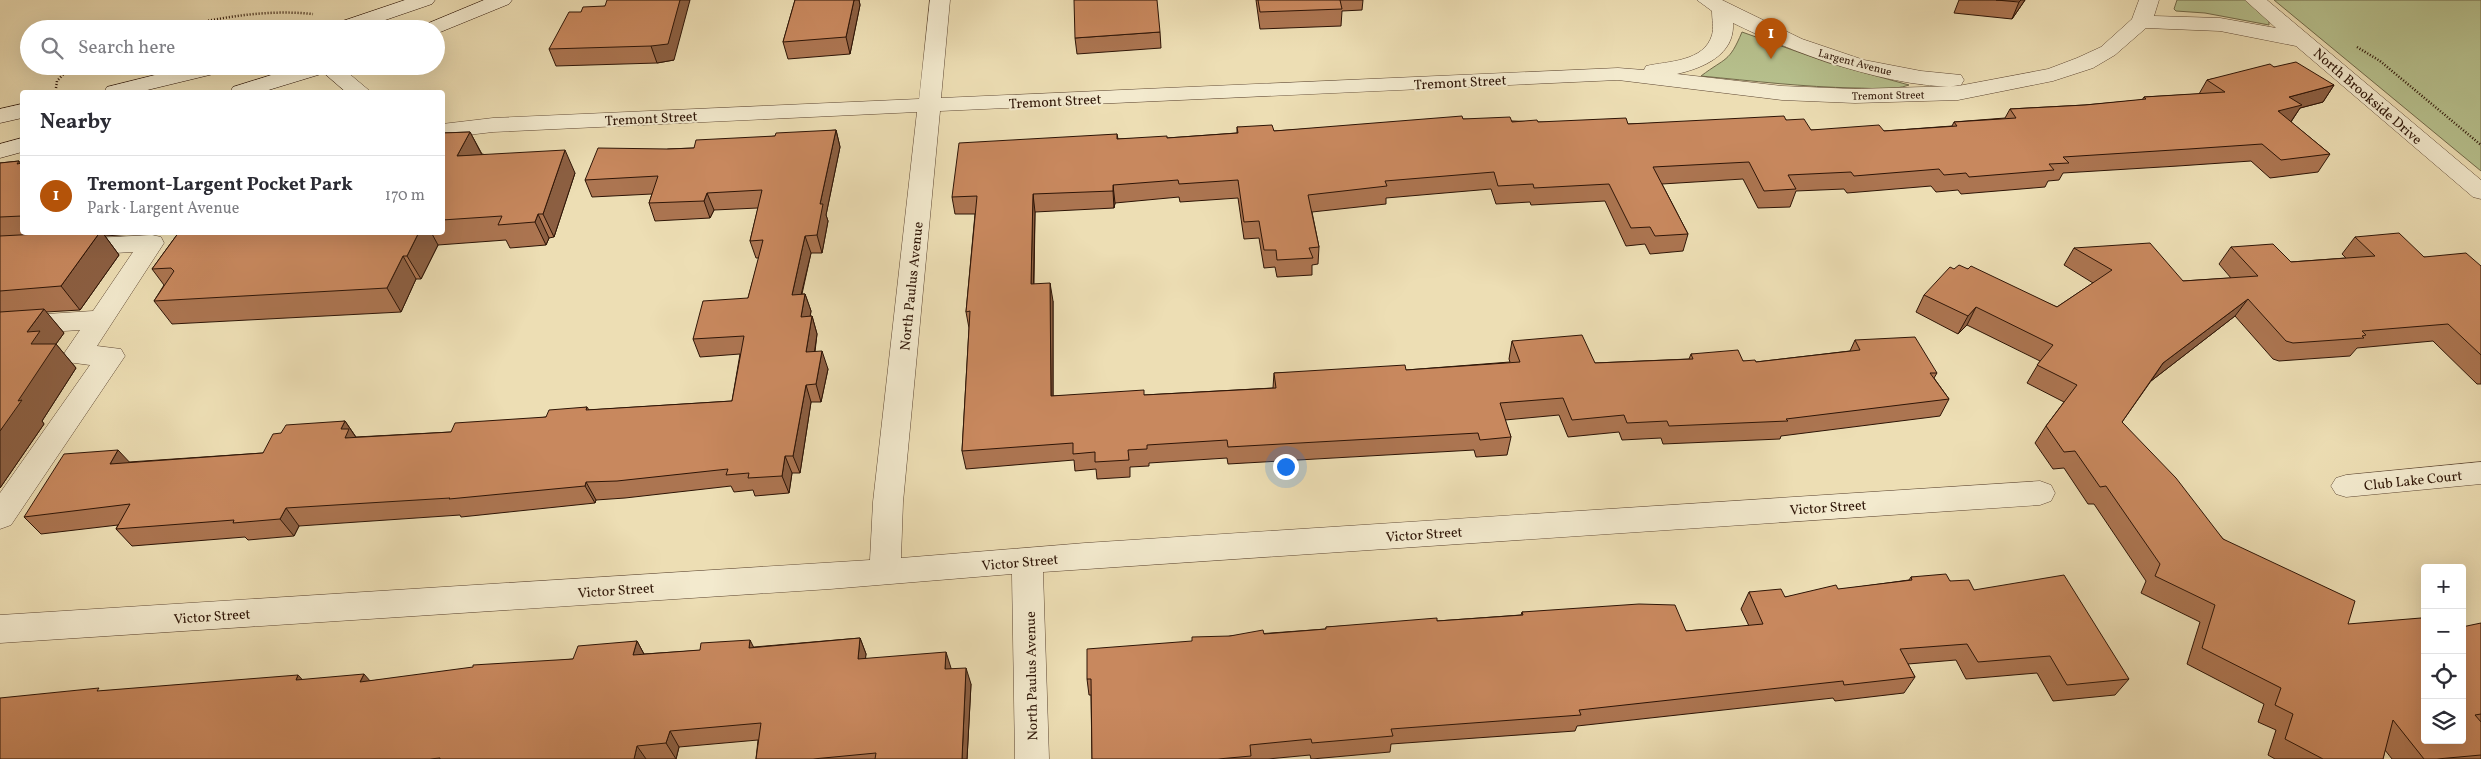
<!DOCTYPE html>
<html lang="en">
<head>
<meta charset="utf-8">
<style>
  body { margin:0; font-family:Vollkorn,serif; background:#f7f7f7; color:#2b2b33 }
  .controls { position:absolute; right:15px; bottom:15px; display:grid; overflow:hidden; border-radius:5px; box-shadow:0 5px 20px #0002 }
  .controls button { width:45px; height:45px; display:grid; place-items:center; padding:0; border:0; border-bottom:1px solid #e1e1e2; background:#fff; color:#2b2b33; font:25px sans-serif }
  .you { position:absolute; left:1285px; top:466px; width:18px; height:18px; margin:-12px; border:4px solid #fff; border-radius:50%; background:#1a73e8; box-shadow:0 0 0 8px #1a73e833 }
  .badge { display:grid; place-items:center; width:32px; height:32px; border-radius:50%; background:#b45309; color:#fff; font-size:16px; font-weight:700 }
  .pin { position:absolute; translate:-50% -41px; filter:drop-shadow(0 1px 2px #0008) }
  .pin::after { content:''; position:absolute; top:26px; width:18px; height:15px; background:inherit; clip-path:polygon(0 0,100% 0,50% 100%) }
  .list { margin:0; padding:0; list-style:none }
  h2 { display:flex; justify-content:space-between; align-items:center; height:65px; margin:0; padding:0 20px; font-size:21px }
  h2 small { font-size:16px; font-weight:400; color:#7c7c81 }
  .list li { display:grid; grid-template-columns:32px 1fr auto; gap:15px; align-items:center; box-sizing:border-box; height:80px; padding:0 20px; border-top:1px solid #e1e1e2 }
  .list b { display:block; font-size:19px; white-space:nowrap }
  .list p { margin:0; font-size:16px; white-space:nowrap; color:#7c7c81 }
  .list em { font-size:16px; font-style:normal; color:#7c7c81 }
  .icon { flex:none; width:28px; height:28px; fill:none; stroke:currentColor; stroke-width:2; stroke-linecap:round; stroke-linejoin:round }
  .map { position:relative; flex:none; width:2481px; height:759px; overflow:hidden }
  .search { position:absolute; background:#fff; box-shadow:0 5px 20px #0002; left:20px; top:20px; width:425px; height:55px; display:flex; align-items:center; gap:12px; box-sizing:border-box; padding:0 18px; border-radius:28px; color:#7c7c81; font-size:19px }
  .panel { position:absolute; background:#fff; box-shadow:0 5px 20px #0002; left:20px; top:90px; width:425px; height:145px; border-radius:5px }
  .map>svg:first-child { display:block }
  .green { fill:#b7c18e; stroke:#726a4a }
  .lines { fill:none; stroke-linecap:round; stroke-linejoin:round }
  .minor-casing { stroke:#5d4632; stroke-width:1 }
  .secondary-casing { stroke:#2d1406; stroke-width:1 }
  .path { stroke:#2d1406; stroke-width:2.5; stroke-dasharray:1 2; stroke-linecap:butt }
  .minor { fill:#f3eace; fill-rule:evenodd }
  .secondary { fill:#f3eace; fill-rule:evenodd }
  .wall { fill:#ac7551; stroke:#2d1406 }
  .shaded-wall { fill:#8c5f42; stroke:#2d1406 }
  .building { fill:#c8885e; stroke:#2d1406 }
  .labels { text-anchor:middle; stroke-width:4; stroke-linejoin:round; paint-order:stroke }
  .far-street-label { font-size:11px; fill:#2d1406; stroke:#f3eace }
  .street-label { font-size:14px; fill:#2d1406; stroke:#f3eace }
</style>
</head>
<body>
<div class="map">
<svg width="2481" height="759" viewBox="0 0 2481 759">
  <rect width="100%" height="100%" fill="#eddeb4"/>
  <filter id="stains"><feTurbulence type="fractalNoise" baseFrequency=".004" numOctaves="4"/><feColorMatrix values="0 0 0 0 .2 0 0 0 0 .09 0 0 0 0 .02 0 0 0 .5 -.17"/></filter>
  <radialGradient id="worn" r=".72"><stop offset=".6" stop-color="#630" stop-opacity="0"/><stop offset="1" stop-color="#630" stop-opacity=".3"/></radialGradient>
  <!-- green -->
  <g class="green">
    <polygon points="2177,0 2252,0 2269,21 2269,25 2205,13 2176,11 2174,9"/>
    <polygon points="2274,0 2481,0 2481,171"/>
    <path d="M1742,32L1829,63L1909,85C1893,91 1872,88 1855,88C1803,87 1753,81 1701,76C1726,57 1729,63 1742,32Z"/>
  </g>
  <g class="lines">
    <defs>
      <g id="minor">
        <path d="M930,0H950L941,98L1618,68L1644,70L1646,66C1668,61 1704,62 1712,35C1714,28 1712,19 1712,11L1697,0H1722L1802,39L1864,60L1921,71L1961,75L1964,80L1961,85C1945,88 1927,85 1911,83C1848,72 1790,51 1733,23C1735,55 1703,68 1677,74L1782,86L1855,89L1958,86L2048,69L2077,58L2101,47L2132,19L2139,0H2159L2154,16L2220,18L2276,28L2245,0H2267L2481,180V199L2473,197L2296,46L2220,31L2146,28L2115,55L2093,68L2053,81L1958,100L1855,103L1782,100L1618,80L940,111L903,502L901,558L1085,543L2040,481L2051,485L2055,493L2051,501L2040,505L1043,572L1049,759H1015L1012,574L830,589L0,643V615L870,560L873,502L917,112L493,132L442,138V124L493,118L919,99Z"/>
        <polygon points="316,66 340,66 371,92 346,92"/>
        <polygon points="152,235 161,237 164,243 97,346 121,349 125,356 11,525 0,529 0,493 90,365 67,362 63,355 80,330 0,335 0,317 93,311 133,252 0,259 0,243"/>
        <polygon points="2481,462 2481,484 2346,497 2336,494 2331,486 2336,478 2346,475"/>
      </g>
      <g id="secondary">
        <polygon points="405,0 435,0 432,4 359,29 328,29 331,25"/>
        <polygon points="484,0 512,0 509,4 438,33 436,34 436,29 421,29 424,25"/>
        <polygon points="191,66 229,66 226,71 139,92 104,92 107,87"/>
        <polygon points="300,66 334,66 331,71 262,92 230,92 233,87"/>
        <polygon points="22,104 22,118 0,123 0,109"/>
        <polygon points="22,138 22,152 0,158 0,144"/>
      </g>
    </defs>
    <!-- minor casing -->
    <use href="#minor" class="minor-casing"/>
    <!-- secondary casing -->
    <use href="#secondary" class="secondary-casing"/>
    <!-- path -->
    <g class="path">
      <path d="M170,29C217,18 264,9 313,14"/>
      <polyline points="2357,47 2380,61 2481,145"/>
      <polyline points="56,88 57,81 71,66"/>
    </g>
    <!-- minor -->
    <use href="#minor" class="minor"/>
    <!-- secondary -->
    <use href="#secondary" class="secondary"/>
  </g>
  <!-- wall -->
  <g class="wall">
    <polygon points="795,0 859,0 860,5 850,54 788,59 783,42"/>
    <polygon points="1256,0 1363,0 1362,10 1342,11 1341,26 1260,29"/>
    <polygon points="1959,0 2025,0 2012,19 1954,13"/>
    <polygon points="605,6 674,60 657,63 556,66 549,49 581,12"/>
    <polygon points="1160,32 1161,48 1077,54 1075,38"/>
    <polygon points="2274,67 2334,85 2323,102 2300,108 2291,122 2330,154 2318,172 2270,178 2251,161 2178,166 2063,173 2059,180 2048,181 2045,187 1961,194 1958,190 1936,192 1931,186 1847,193 1844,189 1796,191 1790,207 1758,208 1743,179 1662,184 1688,234 1683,251 1650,254 1645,244 1626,246 1605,201 1531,205 1530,202 1496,204 1491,189 1386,198 1386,204 1312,212 1319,247 1318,264 1312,265 1312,275 1277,277 1275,267 1264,268 1259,238 1244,239 1238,198 1180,202 1179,197 1115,203 1114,208 1035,212 1034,284 1053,301 1053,396 1144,395 1273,388 1274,373 1406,370 1510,362 1509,359 1512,341 1595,363 1689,359 1691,354 1743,361 1756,362 1850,351 1855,340 1937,373 1934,378 1949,399 1940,416 1781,436 1780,439 1663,444 1661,438 1622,440 1619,432 1568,437 1559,415 1505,420 1511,437 1507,455 1476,457 1474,450 1228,464 1227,458 1149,463 1149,466 1130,467 1130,477 1097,479 1096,469 1075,471 1074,460 966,469 962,451 969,328 966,312 975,214 955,214 952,197 1117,134 1118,139 1167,138 1237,133 1237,127 1274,131 1463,119 1538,122 1628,124 1786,120 1811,130 1884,131 1952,126 1954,122 2005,118 2010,109 2085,105 2142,100 2144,97 2199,94 2207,80"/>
    <polygon points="836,130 840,147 826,215 828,221 822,253 811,253 802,294 805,294 811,311 810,317 812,316 817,334 815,352 828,369 821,402 811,402 800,473 792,473 789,493 755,496 753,490 734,492 731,486 625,498 596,500 595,503 461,517 460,515 299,526 294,536 248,540 245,537 132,546 116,529 118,525 41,534 24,517 129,462 263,453 281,433 345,421 356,437 451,432 546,417 587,407 589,410 732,401 740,354 700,357 693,339 748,298 759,258 756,258 750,241 758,208 714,210 710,218 655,221 649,203 652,194 592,197 585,180 668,149 694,148 775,136"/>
    <polygon points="470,132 482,154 575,173 554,237 549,238 546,245 510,248 506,240 438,245 421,279 416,279 401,312 172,324 154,301 164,285 152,269 179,232 442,232 442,133"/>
    <polygon points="19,161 20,163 22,163 22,232 135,232 134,234 105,236 119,255 80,310 46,312 64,333 56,344 76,368 42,421 44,424 0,488 0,163"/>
    <polygon points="2355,237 2424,257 2481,266 2481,384 2477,384 2433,341 2357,348 2350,356 2279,361 2273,359 2235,316 2151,381 2122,422 2223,539 2348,624 2425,740 2481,623 2481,759 2392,759 2385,750 2383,759 2275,759 2268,755 2276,730 2258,722 2264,704 2187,664 2200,622 2141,593 2146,581 2094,504 2088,504 2064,468 2053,469 2035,443 2046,426 2064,402 2027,383 2040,361 1967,325 1958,334 1916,312 1924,295 1954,269 1968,269 2057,307 2093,283 2064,265 2074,248 2183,281 2231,278 2219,264 2231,247 2291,262 2346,258 2342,254"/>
    <polygon points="1911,577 1950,581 1974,590 2129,679 2115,695 2053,701 2037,673 1966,679 1956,660 1908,664 1915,677 1904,693 1835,701 1833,698 1577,726 1575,731 1391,744 1390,752 1312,759 1311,759 1310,755 1268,759 1092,759 1091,695 1089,695 1087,679 1230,636 1326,629 1326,627 1437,621 1521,615 1522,612 1686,631 1749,626 1741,609 1749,592 1785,597 1909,580"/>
    <polygon points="860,638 866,654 865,659 951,669 971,684 967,759 756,759 758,740 679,747 676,759 0,759 102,691 302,680 370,681 573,659 637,641 644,654 754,647"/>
  </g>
  <!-- shaded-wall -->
  <g class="shaded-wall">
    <polygon points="680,0 690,0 674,60 657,63 651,46"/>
    <polygon points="854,0 859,0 860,5 850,54 846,37"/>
    <polygon points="2021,0 2025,0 2012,19 2019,2"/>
    <polygon points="2334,85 2323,102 2300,108 2290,123 2267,129 2289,97"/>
    <polygon points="836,130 840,147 826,215 828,221 822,253 817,235 820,204"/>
    <polygon points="470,132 482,155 457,156"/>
    <polygon points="565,150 575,173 554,237 543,214"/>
    <polygon points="1113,185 1115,203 1114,208 1113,191"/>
    <polygon points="707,193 714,210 710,218 704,201"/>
    <polygon points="1033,194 1035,212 1033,302 1031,284"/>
    <polygon points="538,214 549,238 546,245 535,222"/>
    <polygon points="100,232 102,232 119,255 80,310 61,286"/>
    <polygon points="419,232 431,232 438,245 421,279 407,256"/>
    <polygon points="805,236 811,253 797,312 792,295"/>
    <polygon points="403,256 416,279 401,312 387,288"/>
    <polygon points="1050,283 1053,301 1053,413 1051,396"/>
    <polygon points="805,294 811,311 807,335 801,317"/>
    <polygon points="2248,299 2235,316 2151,381 2163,363"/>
    <polygon points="1976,307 1967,325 1958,334 1968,316"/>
    <polygon points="44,309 64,333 56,344 76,368 42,421 44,424 0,488 0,431 18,401 31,344 27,332"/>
    <polygon points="812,316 817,334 812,369 806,352"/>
    <polygon points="822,351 828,369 821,402 816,384"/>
    <polygon points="806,385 811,402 800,473 793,456"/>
    <polygon points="345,421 357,439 345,438 341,429"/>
    <polygon points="118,450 134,467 110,464"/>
    <polygon points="785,456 792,473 789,493 782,476"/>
    <polygon points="586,482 596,500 595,503 585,486"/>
    <polygon points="286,508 299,526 294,536 280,519"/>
    <polygon points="860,638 866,654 864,676 858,659"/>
    <polygon points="750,640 758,656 749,648"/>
    <polygon points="637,641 646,658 633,655"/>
    <polygon points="946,652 951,668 950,686 945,669"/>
    <polygon points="966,668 971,684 967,759 962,759"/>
    <polygon points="364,674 378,690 360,682"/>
    <polygon points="298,675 313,691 296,680"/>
    <polygon points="670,731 679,747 676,759 666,743"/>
    <polygon points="637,746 646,759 634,759"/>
  </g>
  <!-- building -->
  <g class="building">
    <polygon points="607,0 680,0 668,44 651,46 549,49 569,12 581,12 583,7 605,6"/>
    <polygon points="795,0 854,0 846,37 783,42"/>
    <polygon points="1074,0 1157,0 1160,32 1075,38"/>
    <polygon points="1258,0 1340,0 1342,9 1260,12"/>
    <polygon points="1996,0 2021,0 2019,2"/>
    <polygon points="2296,62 2334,85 2289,97 2302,105 2278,111 2330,154 2281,160 2262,144 2189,149 2063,157 2069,163 2049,164 2054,170 1969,177 1966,173 1944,175 1939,169 1854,176 1851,172 1788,175 1796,189 1764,191 1749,162 1653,167 1688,234 1655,236 1650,227 1631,228 1609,184 1534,188 1533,184 1498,186 1494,172 1385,181 1387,186 1308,195 1319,247 1309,248 1313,258 1277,260 1276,250 1264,250 1259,221 1244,222 1238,180 1179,184 1178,180 1113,185 1113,191 1033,194 1031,284 1050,283 1051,396 1144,390 1144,395 1276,388 1274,373 1405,365 1406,370 1520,362 1512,341 1582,335 1595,363 1693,359 1691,354 1738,350 1743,361 1755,360 1756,362 1860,350 1855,340 1915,337 1937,373 1930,373 1949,399 1786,419 1788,421 1669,426 1667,421 1627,423 1624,415 1572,420 1563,398 1500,403 1511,437 1480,440 1478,433 1228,447 1227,440 1147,445 1147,449 1128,450 1129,460 1095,462 1095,452 1073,454 1073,443 962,451 970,311 966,312 977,196 952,197 959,143 1117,134 1117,139 1167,136 1167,138 1238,133 1237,127 1272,125 1274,131 1462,116 1463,119 1510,117 1512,122 1537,120 1538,122 1626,118 1628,124 1784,116 1786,120 1804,119 1811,130 1879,125 1884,131 1957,126 1954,122 2016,118 2010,109 2085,105 2146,99 2144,97 2225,92 2207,80 2270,64 2274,67"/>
    <polygon points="836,130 820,204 823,204 817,235 805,236 792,295 805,294 801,317 812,316 806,352 822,351 816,384 806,385 793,456 785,456 782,476 748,478 749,473 726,475 728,469 617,481 586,482 585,486 449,499 450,498 286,508 280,519 233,523 234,520 116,529 130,504 24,517 64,454 118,450 110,464 263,453 273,434 281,433 286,425 345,421 341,429 349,429 345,438 451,432 455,423 546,417 549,410 587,407 586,410 732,401 744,336 693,339 703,301 748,298 763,240 750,241 762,190 707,193 704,201 649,203 658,176 585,180 598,148 668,149 694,148 696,140 775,136 776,133"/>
    <polygon points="470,132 457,156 565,150 543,214 538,214 535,222 498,225 502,216 442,220 442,133"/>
    <polygon points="19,161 17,164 22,163 22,216 0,217 0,163"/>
    <polygon points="76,232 100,232 61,286 0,291 0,236"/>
    <polygon points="179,232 419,232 407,256 403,256 387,288 154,301 174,271 171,268 152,269"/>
    <polygon points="2399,233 2424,257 2466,253 2481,266 2481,355 2448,324 2362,331 2366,335 2362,336 2364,338 2293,343 2286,341 2248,299 2163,363 2122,422 2176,478 2223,539 2355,601 2348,624 2421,618 2425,623 2425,740 2462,740 2462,627 2481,623 2481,714 2475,715 2481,722 2481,755 2437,759 2424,759 2393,720 2383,759 2323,759 2285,739 2293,714 2275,705 2281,688 2202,648 2215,605 2155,576 2160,564 2106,486 2100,487 2075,451 2064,452 2046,426 2077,385 2037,365 2053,345 1976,307 1968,316 1924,295 1950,267 1954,269 1959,265 1968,269 1971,266 2057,307 2112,270 2074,248 2150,243 2183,281 2258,276 2231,247 2273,244 2291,262 2375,256 2355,237"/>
    <polygon points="44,309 27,332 40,331 31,344 56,344 18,401 22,400 0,431 0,312"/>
    <polygon points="1946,574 1950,581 1969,580 1974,590 2064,575 2129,679 2067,685 2050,656 1978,662 1967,644 1900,649 1915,677 1844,685 1843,681 1579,710 1581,715 1391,729 1393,736 1312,743 1311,739 1250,745 1251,756 1218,759 1092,759 1091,679 1087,679 1087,649 1192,641 1192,637 1230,636 1263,630 1264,634 1326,629 1326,627 1437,618 1437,621 1523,615 1522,612 1639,604 1675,605 1686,631 1763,624 1749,592 1781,589 1785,597 1836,585 1838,589 1912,580 1911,577"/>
    <polygon points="860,638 858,659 946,652 945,669 966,668 962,759 875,759 876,753 813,759 756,759 761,723 670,731 666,743 637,746 634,759 440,759 440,758 430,759 0,759 0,698 99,688 97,691 298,675 296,680 364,674 360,682 473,667 473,665 573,659 578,646 637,641 633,655 700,650 701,643 750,640 749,648"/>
  </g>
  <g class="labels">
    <!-- far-street labels -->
    <g class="far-street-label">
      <text transform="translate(1855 62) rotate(15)" y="4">Largent Avenue</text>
      <text transform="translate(1888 95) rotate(-1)" y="4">Tremont Street</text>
    </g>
    <!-- street labels -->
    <g class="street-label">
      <text transform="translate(1460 82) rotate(-3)" y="5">Tremont Street</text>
      <text transform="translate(2368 96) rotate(41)" y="5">North Brookside Drive</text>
      <text transform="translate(1055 101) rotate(-3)" y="5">Tremont Street</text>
      <text transform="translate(651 118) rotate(-3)" y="5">Tremont Street</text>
      <text transform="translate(911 286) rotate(-84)" y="5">North Paulus Avenue</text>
      <text transform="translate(2413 480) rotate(-6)" y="5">Club Lake Court</text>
      <text transform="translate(1828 507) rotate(-4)" y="5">Victor Street</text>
      <text transform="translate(1424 534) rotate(-4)" y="5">Victor Street</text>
      <text transform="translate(1020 562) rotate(-5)" y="5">Victor Street</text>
      <text transform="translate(616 590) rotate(-4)" y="5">Victor Street</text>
      <text transform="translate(212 616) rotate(-4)" y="5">Victor Street</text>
      <text transform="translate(1031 676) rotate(-91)" y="5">North Paulus Avenue</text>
    </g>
  </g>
  <rect width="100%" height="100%" filter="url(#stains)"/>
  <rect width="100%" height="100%" fill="url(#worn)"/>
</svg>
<div class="controls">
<button>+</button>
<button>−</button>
<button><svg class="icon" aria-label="locate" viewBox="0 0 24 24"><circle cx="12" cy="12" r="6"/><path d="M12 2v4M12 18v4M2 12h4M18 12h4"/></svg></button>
<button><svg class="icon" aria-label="layers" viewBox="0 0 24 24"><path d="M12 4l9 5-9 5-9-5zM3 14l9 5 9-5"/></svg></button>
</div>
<div class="you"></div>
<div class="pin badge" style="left:1771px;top:59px">1</div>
<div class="search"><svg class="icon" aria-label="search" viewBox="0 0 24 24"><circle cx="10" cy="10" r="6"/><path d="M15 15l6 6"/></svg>Search here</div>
<section class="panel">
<h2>Nearby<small></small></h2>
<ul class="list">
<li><span class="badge">1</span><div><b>Tremont-Largent Pocket Park</b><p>Park · Largent Avenue</p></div><em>170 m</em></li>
</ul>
</section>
</div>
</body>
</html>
